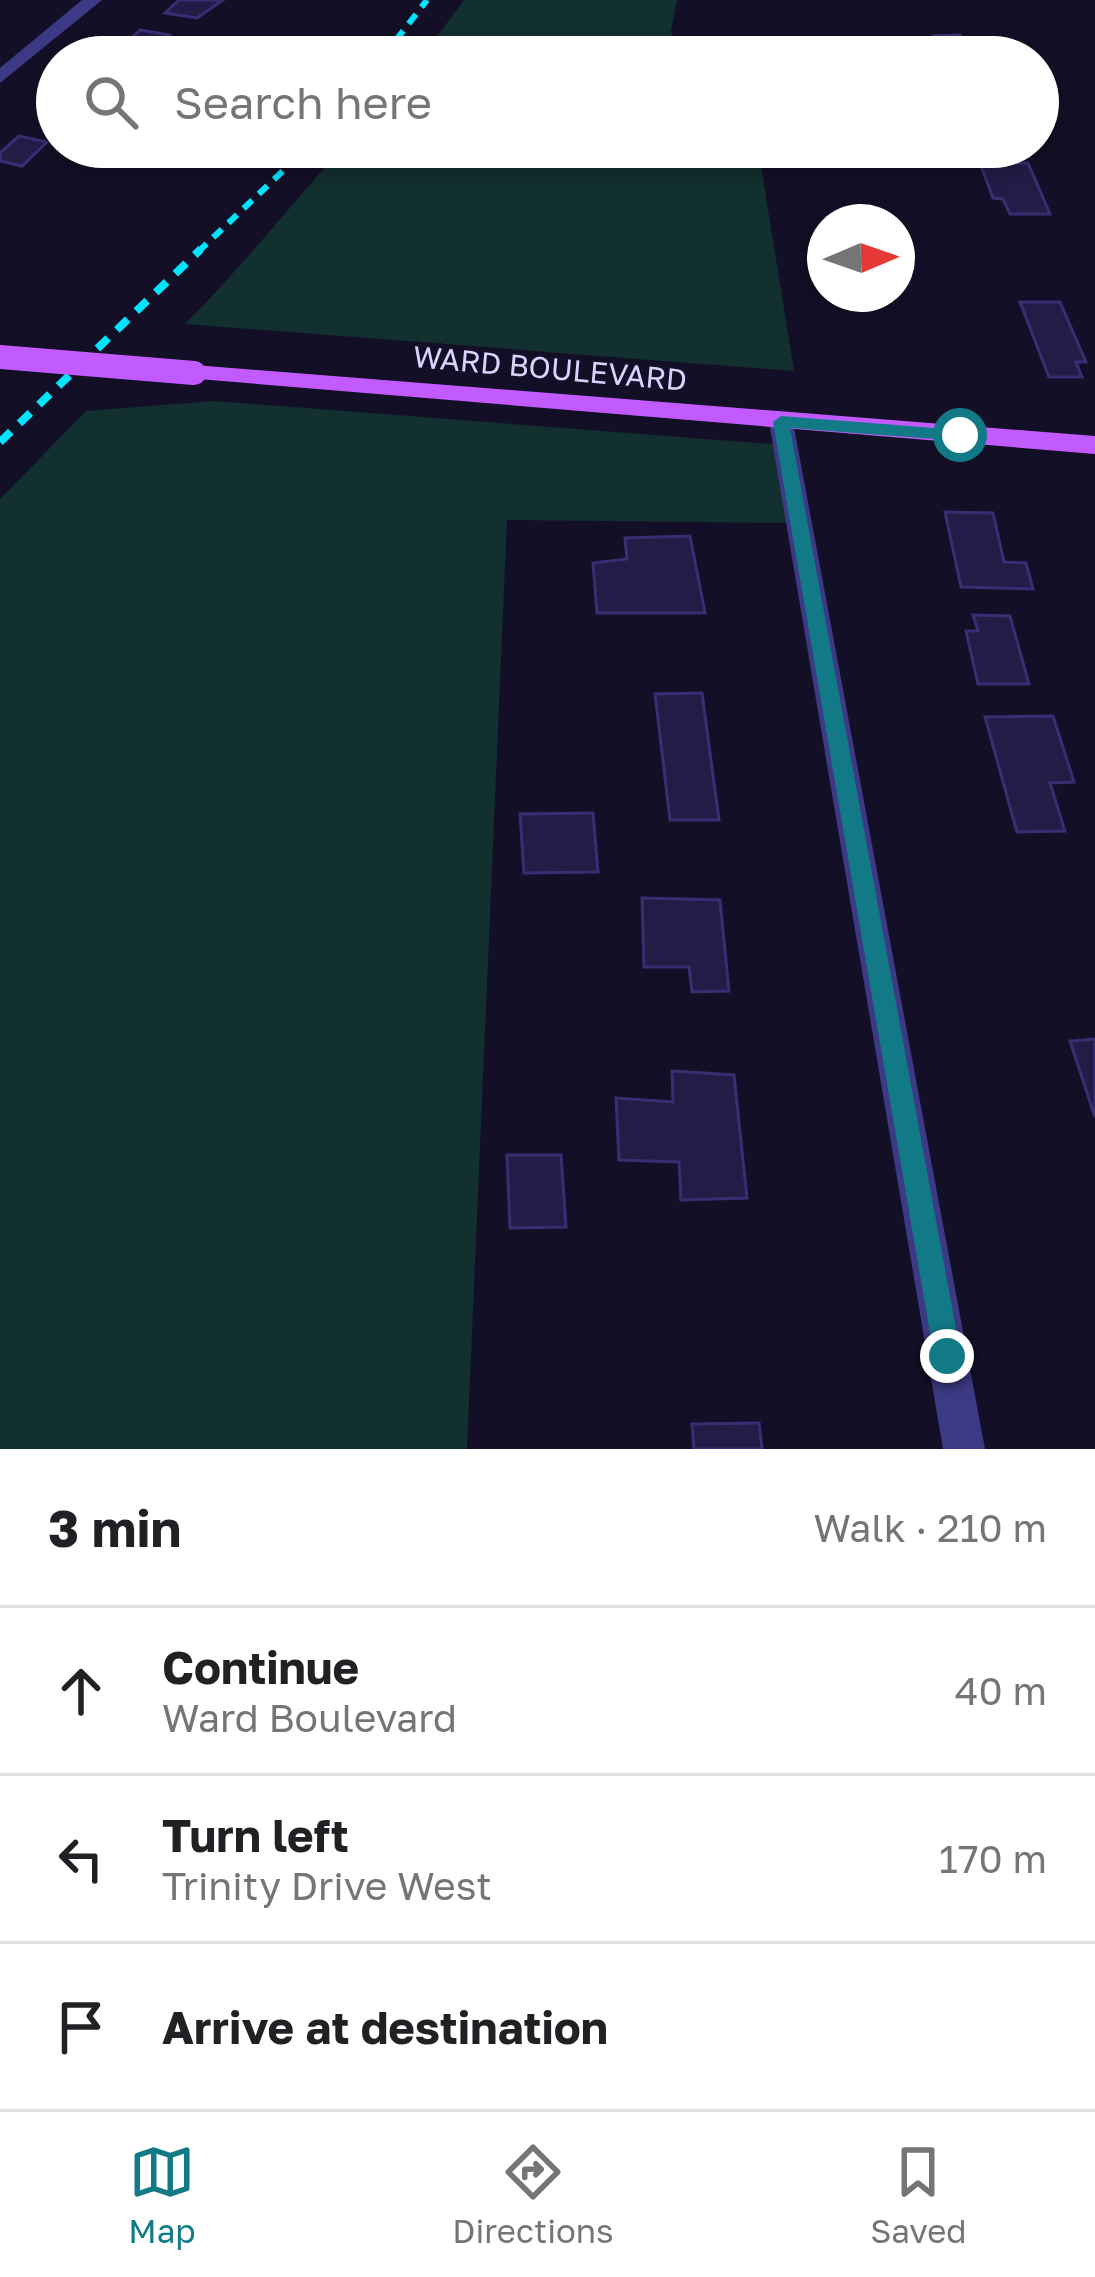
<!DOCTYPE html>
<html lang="en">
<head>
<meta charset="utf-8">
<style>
  body { margin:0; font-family:"Golos Text",sans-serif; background:#f2f2f2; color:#202124 }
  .compass { position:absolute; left:807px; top:204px; width:108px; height:108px; border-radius:50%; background:#fff; box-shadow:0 6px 18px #0003; rotate:88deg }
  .stop { position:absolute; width:36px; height:36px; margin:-27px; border:9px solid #127987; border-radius:50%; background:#fff }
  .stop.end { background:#127987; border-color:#fff; box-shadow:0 3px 12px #0008 }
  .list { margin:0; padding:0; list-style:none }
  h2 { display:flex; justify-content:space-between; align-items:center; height:156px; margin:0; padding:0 48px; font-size:51px }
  h2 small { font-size:39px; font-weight:400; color:#757577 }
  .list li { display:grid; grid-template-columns:78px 1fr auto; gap:36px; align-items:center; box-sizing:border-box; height:168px; padding:0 48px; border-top:3px solid #e0e0e0 }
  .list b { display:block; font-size:45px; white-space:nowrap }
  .list p { margin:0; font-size:39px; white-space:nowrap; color:#757577 }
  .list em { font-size:39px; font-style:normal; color:#757577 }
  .icon { flex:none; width:66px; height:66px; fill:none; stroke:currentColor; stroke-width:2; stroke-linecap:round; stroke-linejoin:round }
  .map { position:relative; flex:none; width:1095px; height:1449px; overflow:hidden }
  .search { position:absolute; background:#fff; box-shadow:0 6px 18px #0003; left:36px; right:36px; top:36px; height:132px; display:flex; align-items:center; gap:30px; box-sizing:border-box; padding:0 42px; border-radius:66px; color:#757577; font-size:45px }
  .sheet { height:660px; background:#fff }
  nav { display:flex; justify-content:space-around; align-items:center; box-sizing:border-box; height:168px; border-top:3px solid #e0e0e0; background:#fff; font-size:33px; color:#757577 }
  nav a { display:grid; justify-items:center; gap:6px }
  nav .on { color:#127987 }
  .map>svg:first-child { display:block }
  .green { fill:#12302f }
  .building { fill:#241b47; stroke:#3b2d73; stroke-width:3 }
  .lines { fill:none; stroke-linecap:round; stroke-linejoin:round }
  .minor { fill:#3d3a85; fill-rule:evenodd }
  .major { fill:#c25bff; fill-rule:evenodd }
  .rail-far1 { stroke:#00e5ff; stroke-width:6; stroke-dasharray:12 9; stroke-linecap:butt }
  .rail { stroke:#00e5ff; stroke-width:8; stroke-dasharray:15 12; stroke-linecap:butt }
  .major-bridge { stroke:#c25bff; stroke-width:24 }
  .route { fill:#127987 }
  .labels { text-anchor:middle; stroke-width:10; stroke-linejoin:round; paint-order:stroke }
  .street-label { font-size:30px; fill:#d9d4ff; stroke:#130f26 }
</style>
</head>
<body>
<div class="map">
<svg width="1095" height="1449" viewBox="0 0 1095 1449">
  <rect width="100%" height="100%" fill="#130f26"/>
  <!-- green -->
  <g class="green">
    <polygon points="464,0 677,0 671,31 683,57 422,57"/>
    <path d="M343,147H758L794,371L185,324C241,268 290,206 343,147Z"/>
    <polygon points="214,401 785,445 798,523 507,520 467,1449 0,1449 0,499 86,411"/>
  </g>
  <!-- building -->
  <g class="building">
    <polygon points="179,0 223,0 197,18 165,13"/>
    <polygon points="140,30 169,35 142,57 100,54 114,40 127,42"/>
    <polygon points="960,35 964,43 990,43 997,57 943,57 934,36"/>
    <polygon points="19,136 47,142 22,166 0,161 0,153"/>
    <polygon points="980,163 1028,163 1050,214 1010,214 1003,199 993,198"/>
    <polygon points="1020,302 1060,302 1086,362 1076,362 1082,377 1049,377"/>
    <polygon points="945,512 993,513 1004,562 1026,563 1033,589 961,587"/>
    <polygon points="690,536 705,613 597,613 593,563 627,559 625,538"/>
    <polygon points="973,615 1010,616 1029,684 978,684 966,631 978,631"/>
    <polygon points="702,693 719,820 670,820 655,694"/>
    <polygon points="1053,716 1074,782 1050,783 1065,831 1017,832 985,717"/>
    <polygon points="593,813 598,872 524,873 520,814"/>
    <polygon points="642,898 720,900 729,991 692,992 689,967 644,967"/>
    <polygon points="1095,1039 1095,1117 1070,1041"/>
    <polygon points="672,1071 734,1075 747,1198 681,1200 679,1162 619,1160 616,1098 673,1102"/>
    <polygon points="507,1155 561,1155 566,1227 510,1228"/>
    <polygon points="759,1423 762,1449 694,1449 692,1424"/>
  </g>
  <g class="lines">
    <!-- minor -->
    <g class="minor">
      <polygon points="82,0 102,0 0,83 0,68"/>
      <polygon points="781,414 793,422 985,1449 943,1449 769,422"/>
    </g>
    <!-- major -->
    <polygon class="major" points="194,365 1095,436 1095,454 186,378 186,368"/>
    <!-- rail-far1 -->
    <g class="rail-far1">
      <polyline points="383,57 427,0"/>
      <polyline points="198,252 308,147"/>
    </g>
    <!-- rail -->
    <polyline class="rail" points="0,442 201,249"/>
    <!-- major-bridge -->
    <polyline class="major-bridge" points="0,357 194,373"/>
  </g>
  <!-- route -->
  <polygon class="route" points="781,416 960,430 968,435 960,441 790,428 961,1356 957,1366 947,1370 938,1366 934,1356 773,422"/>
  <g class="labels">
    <!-- street labels -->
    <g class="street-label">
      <text transform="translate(550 369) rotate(5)" y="10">WARD BOULEVARD</text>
    </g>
  </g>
</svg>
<svg class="compass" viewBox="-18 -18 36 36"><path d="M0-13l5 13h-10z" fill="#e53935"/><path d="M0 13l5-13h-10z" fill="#757577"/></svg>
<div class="stop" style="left:960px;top:435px"></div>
<div class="stop end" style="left:947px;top:1356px"></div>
<div class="search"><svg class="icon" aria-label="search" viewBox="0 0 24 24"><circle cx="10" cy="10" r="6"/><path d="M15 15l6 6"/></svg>Search here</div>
</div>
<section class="sheet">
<h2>3 min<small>Walk · 210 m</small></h2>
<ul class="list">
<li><svg class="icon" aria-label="ahead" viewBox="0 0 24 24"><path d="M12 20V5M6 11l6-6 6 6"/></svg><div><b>Continue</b><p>Ward Boulevard</p></div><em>40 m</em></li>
<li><svg class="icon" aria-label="left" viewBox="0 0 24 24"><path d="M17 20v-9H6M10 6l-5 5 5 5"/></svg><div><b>Turn left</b><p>Trinity Drive West</p></div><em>170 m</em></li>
<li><svg class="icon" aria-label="arrive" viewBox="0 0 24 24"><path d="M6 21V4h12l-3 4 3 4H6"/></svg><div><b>Arrive at destination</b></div></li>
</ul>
</section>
<nav>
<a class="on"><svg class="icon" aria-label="map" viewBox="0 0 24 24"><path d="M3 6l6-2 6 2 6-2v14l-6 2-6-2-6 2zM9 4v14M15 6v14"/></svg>Map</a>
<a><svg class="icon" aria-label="directions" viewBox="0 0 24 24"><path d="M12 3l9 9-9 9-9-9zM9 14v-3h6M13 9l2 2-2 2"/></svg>Directions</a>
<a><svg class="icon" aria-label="saved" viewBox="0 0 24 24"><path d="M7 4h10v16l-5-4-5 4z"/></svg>Saved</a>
</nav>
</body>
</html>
